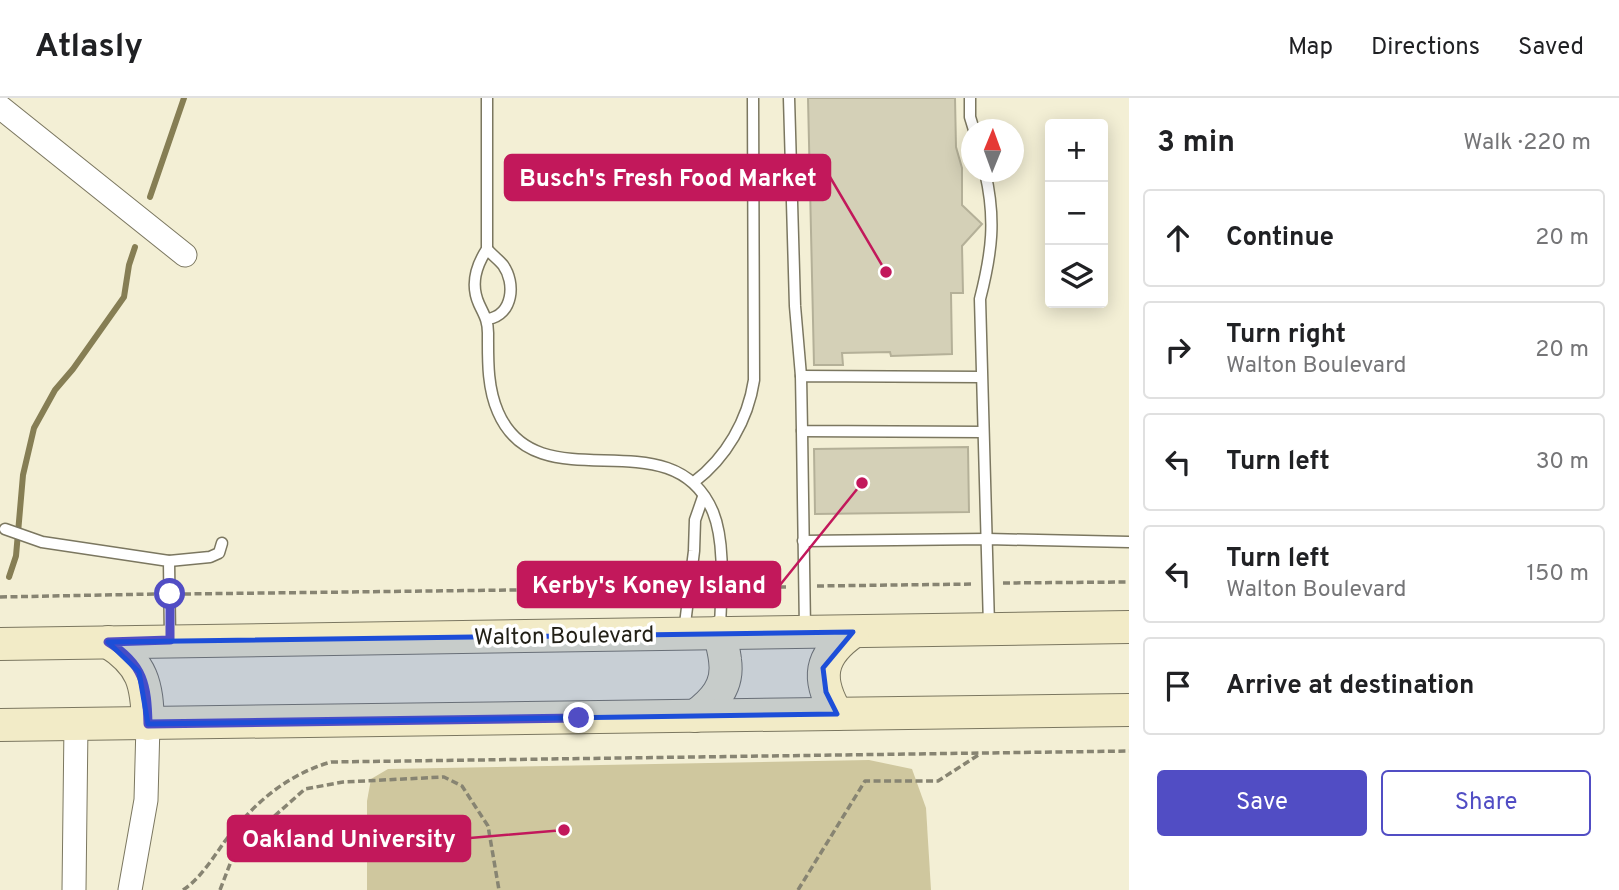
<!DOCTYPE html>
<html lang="en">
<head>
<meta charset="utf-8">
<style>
  body { margin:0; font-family:Overpass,sans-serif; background:#f6f6f6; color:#202124 }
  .controls { position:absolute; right:21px; top:21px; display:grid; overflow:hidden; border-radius:7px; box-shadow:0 4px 18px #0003 }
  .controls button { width:63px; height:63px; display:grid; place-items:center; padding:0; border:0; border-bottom:2px solid #e0e0e0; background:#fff; color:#202124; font:35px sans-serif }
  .compass { position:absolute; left:961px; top:21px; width:63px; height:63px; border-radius:50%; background:#fff; box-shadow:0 4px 18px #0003; rotate:1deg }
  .stop { position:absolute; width:21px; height:21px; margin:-16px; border:5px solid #514dc4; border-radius:50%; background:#fff }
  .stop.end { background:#514dc4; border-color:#fff; box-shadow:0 2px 7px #0008 }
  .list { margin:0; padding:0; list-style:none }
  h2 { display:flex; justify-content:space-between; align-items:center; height:91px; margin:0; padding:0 28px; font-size:30px }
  h2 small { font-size:23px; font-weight:400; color:#757577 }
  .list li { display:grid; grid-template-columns:46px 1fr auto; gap:21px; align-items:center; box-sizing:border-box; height:98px; margin:0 14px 14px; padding:0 14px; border:2px solid #e0e0e0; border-radius:7px }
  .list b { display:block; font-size:26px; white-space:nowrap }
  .list p { margin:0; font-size:23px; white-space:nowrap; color:#757577 }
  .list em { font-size:23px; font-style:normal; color:#757577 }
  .actions { display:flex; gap:14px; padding:21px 28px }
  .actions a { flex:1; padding:16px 0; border:2px solid #514dc4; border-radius:7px; text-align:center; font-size:24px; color:#514dc4 }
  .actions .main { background:#514dc4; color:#fff }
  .icon { flex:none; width:38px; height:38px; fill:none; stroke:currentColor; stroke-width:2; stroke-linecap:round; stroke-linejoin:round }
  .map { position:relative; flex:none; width:1129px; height:792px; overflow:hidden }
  header { display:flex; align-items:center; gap:42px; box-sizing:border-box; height:98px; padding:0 35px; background:#fff; border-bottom:2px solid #e0e0e0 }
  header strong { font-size:33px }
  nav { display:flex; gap:38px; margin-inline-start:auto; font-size:24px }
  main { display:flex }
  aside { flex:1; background:#fff }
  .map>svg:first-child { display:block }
  .green { fill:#cfc79e }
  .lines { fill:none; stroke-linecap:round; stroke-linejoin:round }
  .stream { stroke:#867e54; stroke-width:6 }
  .building { fill:#d4d0b7; stroke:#b4b098; stroke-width:2 }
  .lane-casing { stroke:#7b7760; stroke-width:13 }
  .street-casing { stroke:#7b7760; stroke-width:25 }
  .secondary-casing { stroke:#7b7760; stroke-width:34 }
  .path { stroke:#878472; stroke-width:3.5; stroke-dasharray:7 3.5; stroke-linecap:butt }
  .lane { stroke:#fff; stroke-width:10 }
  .street { stroke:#fff; stroke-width:23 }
  .secondary { stroke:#f2ebc7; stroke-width:32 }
  .route { stroke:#514dc4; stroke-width:9 }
  .marked { fill:#1d4ed8; fill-opacity:0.2; stroke:#1d4ed8; stroke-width:5; stroke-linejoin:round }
  .labels { text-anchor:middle; stroke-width:7; stroke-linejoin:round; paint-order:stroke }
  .street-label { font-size:23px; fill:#222017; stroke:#fff }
  .leader { fill:none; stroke:#c2185b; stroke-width:2.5 }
  .callout-dot { fill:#c2185b; stroke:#fff; stroke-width:2.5 }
  .callout { fill:#c2185b; stroke:#c2185b; stroke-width:2.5 }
  .callout-label { font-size:24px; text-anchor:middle; font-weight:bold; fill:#fff }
</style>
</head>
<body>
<header>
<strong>Atlasly</strong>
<nav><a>Map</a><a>Directions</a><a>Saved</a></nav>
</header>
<main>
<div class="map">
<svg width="1129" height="792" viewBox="0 0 1129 792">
  <rect width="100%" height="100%" fill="#f3efd5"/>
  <!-- green -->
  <polygon class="green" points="869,662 912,671 926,710 931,792 367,792 367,703 371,681 388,671"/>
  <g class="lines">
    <!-- stream -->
    <g class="stream">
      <polyline points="150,99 184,0"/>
      <polyline points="9,479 16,458 23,377 34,330 55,292 73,271 124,199 129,167 135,149"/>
    </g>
  </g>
  <!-- building -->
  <g class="building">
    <polygon points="808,0 955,0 956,49 962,70 962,107 982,126 962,148 963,195 951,195 952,256 891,258 890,254 842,255 843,267 814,267"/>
    <polygon points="968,349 969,414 815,416 814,351"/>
  </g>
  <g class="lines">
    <defs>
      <g id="lane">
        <path d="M487,0V151C476,168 470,186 479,206C484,217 488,222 488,235C488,261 487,289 498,314C538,408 672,316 713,414C726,446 721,496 720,530"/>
        <polyline points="789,0 795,208 801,278"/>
        <polyline points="970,0 970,19 974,32"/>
        <path d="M985,74C996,121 992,154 980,201L989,528"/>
        <path d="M487,151C492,157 498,161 503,167C516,185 513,217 488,221"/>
        <polyline points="981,279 801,278 802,333 983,334"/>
        <polyline points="802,333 805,531"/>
        <path d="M694,384C726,360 748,322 754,282L753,0"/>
        <polyline points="5,431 42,444 169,463 170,540"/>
        <polyline points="803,443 987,441 1129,444"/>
        <polyline points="169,463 210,459 219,455 222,445"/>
        <polyline points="684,534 694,453 695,422 703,399"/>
      </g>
      <g id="street">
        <polyline points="0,9 185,157"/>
        <polyline points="74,792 76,627"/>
        <polyline points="130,792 146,702 148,626"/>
      </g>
      <g id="secondary">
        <path d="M108,544C143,566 147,586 148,626"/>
        <polyline points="0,546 1129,529"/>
        <path d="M837,616C816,581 819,558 853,534"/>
        <path d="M695,618C714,604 729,588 725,562C724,552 721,544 720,534"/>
        <polyline points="0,627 1129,612"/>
      </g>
    </defs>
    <!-- lane casing -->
    <use href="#lane" class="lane-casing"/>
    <!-- street casing -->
    <use href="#street" class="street-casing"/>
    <!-- secondary casing -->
    <use href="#secondary" class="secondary-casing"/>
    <!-- path -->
    <g class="path">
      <polyline points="1003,485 1129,484"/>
      <polyline points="817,488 974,486"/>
      <polyline points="737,489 789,489"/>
      <polyline points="184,496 677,490"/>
      <polyline points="0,499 155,496"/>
      <path d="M183,792C200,781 213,760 225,743C253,706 286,677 331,664L1129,653"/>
      <polyline points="220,792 235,753 305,691 343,684 444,679 462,688 488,728 499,792"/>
      <polyline points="798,792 865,683 938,683 980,656"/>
    </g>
    <!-- lane -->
    <use href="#lane" class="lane"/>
    <!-- street -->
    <use href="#street" class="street"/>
    <!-- secondary -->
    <use href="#secondary" class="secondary"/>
  </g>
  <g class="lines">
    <!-- route -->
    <path class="route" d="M170,496V542L108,544C144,566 147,587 148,626L579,620"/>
  </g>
  <!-- marked area -->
  <path class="marked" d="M853,534L823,570L826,594L837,616L148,626L139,574L108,544Z"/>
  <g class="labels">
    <!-- street labels -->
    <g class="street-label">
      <text transform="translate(564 537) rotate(-1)" y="8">Walton Boulevard</text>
    </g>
  </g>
  <!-- callouts -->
  <path class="leader" d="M886 174L830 79M862 385L780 487M564 732L470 740"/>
  <g class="callout-dot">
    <circle cx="886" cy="174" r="7"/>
    <circle cx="862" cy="385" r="7"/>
    <circle cx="564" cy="732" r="7"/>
  </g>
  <g class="callout">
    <rect x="505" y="57" width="325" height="45" rx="7"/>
    <rect x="518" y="464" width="262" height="45" rx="7"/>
    <rect x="228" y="718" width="242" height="45" rx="7"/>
  </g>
  <g class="callout-label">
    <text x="668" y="88">Busch's Fresh Food Market</text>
    <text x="649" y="495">Kerby's Koney Island</text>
    <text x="349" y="749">Oakland University</text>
  </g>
</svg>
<div class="controls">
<button>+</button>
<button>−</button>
<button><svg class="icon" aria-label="layers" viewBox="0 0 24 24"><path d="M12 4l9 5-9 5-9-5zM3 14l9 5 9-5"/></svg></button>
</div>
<svg class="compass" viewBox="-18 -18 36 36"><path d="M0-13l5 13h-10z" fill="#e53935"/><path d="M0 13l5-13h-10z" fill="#757577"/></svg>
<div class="stop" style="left:170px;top:496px"></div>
<div class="stop end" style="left:579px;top:620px"></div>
</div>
<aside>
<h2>3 min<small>Walk · 220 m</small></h2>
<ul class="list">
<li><svg class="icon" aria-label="ahead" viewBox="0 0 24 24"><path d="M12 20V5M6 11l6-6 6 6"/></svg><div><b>Continue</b></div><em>20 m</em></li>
<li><svg class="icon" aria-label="right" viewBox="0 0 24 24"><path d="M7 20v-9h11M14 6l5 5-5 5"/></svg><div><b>Turn right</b><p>Walton Boulevard</p></div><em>20 m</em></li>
<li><svg class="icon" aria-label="left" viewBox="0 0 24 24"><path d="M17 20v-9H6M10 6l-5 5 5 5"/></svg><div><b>Turn left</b></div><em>30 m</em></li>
<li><svg class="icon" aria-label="left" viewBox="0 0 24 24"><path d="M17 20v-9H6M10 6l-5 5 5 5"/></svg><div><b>Turn left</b><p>Walton Boulevard</p></div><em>150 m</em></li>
<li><svg class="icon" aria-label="arrive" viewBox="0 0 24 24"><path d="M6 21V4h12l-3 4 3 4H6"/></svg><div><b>Arrive at destination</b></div></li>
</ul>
<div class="actions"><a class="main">Save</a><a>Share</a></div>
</aside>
</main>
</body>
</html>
